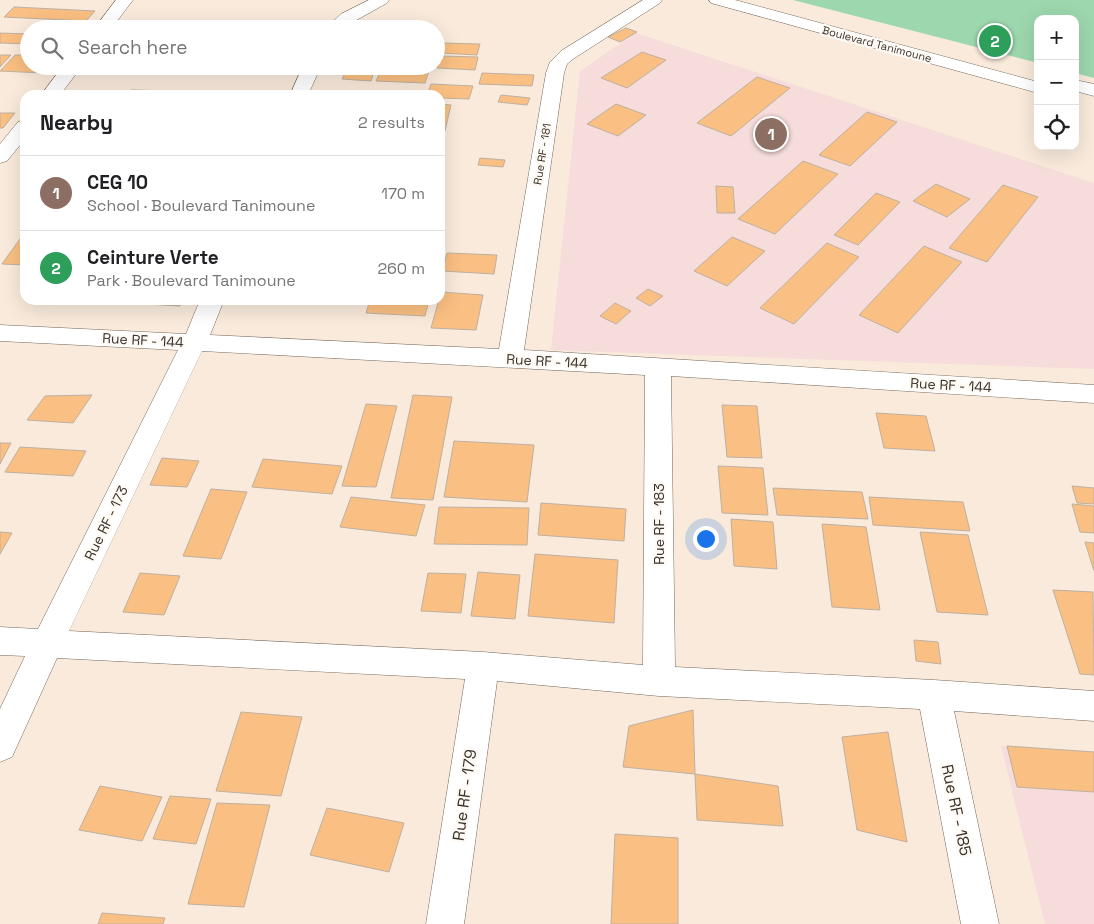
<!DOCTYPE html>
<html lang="en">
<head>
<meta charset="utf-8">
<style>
  body { margin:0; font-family:"Space Grotesk",sans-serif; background:#f2f2f2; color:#202124 }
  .controls { position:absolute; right:15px; top:15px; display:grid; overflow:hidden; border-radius:10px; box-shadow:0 5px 20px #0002 }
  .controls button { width:45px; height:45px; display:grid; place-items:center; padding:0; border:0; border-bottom:1px solid #e0e0e0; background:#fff; color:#202124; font:25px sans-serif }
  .you { position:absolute; left:705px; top:538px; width:18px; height:18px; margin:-12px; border:4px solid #fff; border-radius:50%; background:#1a73e8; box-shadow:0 0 0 8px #1a73e833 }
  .badge { display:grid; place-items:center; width:32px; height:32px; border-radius:50%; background:#ea580c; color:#fff; font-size:16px; font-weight:700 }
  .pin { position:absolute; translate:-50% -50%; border:2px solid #fff; box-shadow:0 1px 5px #0006 }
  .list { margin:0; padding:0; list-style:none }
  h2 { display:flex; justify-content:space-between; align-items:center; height:65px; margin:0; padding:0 20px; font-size:21px }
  h2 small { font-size:16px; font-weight:400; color:#757577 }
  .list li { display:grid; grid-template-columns:32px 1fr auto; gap:15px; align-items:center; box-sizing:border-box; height:75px; padding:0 20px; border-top:1px solid #e0e0e0 }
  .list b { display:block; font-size:19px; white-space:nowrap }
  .list p { margin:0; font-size:16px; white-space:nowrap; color:#757577 }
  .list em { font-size:16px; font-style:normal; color:#757577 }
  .icon { flex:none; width:28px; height:28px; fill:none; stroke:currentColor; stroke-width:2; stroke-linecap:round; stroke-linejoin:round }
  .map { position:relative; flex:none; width:1094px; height:924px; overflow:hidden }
  .search { position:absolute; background:#fff; box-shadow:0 5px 20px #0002; left:20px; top:20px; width:425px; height:55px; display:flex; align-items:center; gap:12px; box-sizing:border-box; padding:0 18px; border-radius:28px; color:#757577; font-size:19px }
  .panel { position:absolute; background:#fff; box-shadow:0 5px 20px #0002; left:20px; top:90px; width:425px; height:215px; border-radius:15px }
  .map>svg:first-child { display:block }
  .education { fill:#f6dcda }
  .green { fill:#9dd7ad }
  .building { fill:#fabf82; stroke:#beb0a2 }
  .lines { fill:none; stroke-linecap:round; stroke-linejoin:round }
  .minor-casing { stroke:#74675a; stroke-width:1 }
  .primary-casing { stroke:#74675a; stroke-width:1 }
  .minor { fill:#fff; fill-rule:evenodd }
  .primary { fill:#fff; fill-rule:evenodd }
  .labels { text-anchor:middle; stroke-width:4.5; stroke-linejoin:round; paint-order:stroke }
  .far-street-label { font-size:11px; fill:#38322d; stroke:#fff9f3 }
  .street-label { font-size:14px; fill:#38322d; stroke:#fff9f3 }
  .near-street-label { font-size:16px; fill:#38322d; stroke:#fff9f3 }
</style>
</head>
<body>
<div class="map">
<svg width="1094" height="924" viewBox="0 0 1094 924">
  <rect width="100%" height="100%" fill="#f9eadb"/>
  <!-- education -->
  <g class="education">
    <polygon points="636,33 1094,183 1094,369 551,350 580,71"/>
    <polygon points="1001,746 1094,752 1094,924 1045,924"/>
  </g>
  <!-- green -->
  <polygon class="green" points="793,0 1094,0 1094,78 1075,73 1075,19 1038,19 1038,63"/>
  <!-- building -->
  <g class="building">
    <polygon points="14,7 95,11 86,21 4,17"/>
    <polygon points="626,28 637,32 620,42 608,37"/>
    <polygon points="0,33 29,34 29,44 0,43"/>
    <polygon points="444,43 480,44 477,55 440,53"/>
    <polygon points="642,52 666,60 627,88 601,78"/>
    <polygon points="0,55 11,55 0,67"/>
    <polygon points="15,55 29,55 29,66 50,66 44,73 0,71"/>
    <polygon points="441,56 478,57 475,70 437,68"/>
    <polygon points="347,68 375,69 371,81 342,79"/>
    <polygon points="381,70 429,71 425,83 376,81"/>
    <polygon points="482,73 534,75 532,86 479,84"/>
    <polygon points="757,77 790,88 731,136 697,123"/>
    <polygon points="431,84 473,86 469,99 440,98 440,95 427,95"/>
    <polygon points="131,90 175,91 173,95 127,95"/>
    <polygon points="501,95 530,98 527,105 498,102"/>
    <polygon points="440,104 451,105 445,131 440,131"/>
    <polygon points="616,104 646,115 618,136 587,124"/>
    <polygon points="867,112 897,122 850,166 819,155"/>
    <polygon points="0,113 15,113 3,128 0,128"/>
    <polygon points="480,158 505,160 503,167 478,165"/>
    <polygon points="803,161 838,174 775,234 738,219"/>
    <polygon points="936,184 970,199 947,217 913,201"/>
    <polygon points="1003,185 1038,197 987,262 949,248"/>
    <polygon points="716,186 733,187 735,213 717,213"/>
    <polygon points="876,193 900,202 858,245 834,235"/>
    <polygon points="25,232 25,265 2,264"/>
    <polygon points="732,237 765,251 727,286 694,271"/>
    <polygon points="827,243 859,257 794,324 760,308"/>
    <polygon points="924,246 962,262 898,333 859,315"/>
    <polygon points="447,253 497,255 494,274 442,271"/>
    <polygon points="648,289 663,296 650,306 636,298"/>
    <polygon points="441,292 483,295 476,330 431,328"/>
    <polygon points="131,300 183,300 180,306 129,303"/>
    <polygon points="292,300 358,300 357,303"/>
    <polygon points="370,300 429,300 425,316 366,313"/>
    <polygon points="615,303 631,311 616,324 600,316"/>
    <polygon points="92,395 73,423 27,420 45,396"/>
    <polygon points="413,395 452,397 433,500 391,498"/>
    <polygon points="366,404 397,406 376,487 342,486"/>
    <polygon points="722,405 757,406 762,458 727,457"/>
    <polygon points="876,413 926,416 935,451 884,448"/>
    <polygon points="454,441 534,445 527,502 444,497"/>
    <polygon points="0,443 11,443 0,464"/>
    <polygon points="20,447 86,451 73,476 5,472"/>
    <polygon points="162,458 199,461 187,487 150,485"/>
    <polygon points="263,459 342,466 332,494 252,487"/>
    <polygon points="718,466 763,468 768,515 722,513"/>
    <polygon points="1072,486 1094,488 1094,504 1077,503"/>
    <polygon points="773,488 862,492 868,519 777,515"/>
    <polygon points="211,489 247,492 221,559 183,556"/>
    <polygon points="351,497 425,505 416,536 340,527"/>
    <polygon points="869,497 963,502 970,531 873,525"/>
    <polygon points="541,503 626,509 624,541 538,535"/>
    <polygon points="1072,504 1094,506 1094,533 1080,532"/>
    <polygon points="439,507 529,508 527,545 434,544"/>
    <polygon points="731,519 773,522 777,569 734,566"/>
    <polygon points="822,524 866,527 880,610 832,607"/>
    <polygon points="0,532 12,533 0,554"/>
    <polygon points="920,532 968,535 988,615 937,612"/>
    <polygon points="1085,542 1094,543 1094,571"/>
    <polygon points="535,554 618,560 614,623 528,616"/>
    <polygon points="478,572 520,575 515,619 471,616"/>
    <polygon points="140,573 180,576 164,615 123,612"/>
    <polygon points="428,573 466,574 461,613 421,611"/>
    <polygon points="1053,590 1093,592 1094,675 1080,674"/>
    <polygon points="914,640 938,642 941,664 916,661"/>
    <polygon points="693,710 695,774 623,767 629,726"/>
    <polygon points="241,712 302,717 281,796 216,791"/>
    <polygon points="888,732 907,842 857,830 842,737"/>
    <polygon points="1007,746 1094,752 1094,792 1017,787"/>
    <polygon points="695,774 778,786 783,826 697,820"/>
    <polygon points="100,786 162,797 142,841 79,830"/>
    <polygon points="170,796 211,799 196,844 153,839"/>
    <polygon points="217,803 270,805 244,907 188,904"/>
    <polygon points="327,808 404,823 389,872 310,855"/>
    <polygon points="615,834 678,838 678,924 611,924"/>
    <polygon points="102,913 165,918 163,924 98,924"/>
  </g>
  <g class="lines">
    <defs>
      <g id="minor">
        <polygon points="116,0 133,0 111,29 94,29"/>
        <polygon points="369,0 389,0 387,3 353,22 344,29 325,29 341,14"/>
        <path d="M643,0H662L660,3L573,59L567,64L564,73L524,350L1094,385V403L671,376L675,667L934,680L1094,691V721L954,711L999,924H961L920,709L659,696L497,681L464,924H426L465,679L57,658L12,757L0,762V709L25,656L0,655V627L38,629L178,350L0,341V325L186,334L200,300H224L210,335L499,349L546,73L550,62L561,51ZM202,351L645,375L643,665L483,652L69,631Z"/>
        <polygon points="63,66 82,66 60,95 41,95"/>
        <polygon points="303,66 321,66 308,95 290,95"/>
        <polygon points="25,120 25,139 7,161 0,163 0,144 18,122"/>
      </g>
      <g id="primary">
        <polygon points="709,0 735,0 1038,82 1038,93 711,3"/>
        <polygon points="1075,80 1094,84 1094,96 1075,91"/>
      </g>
    </defs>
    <!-- minor casing -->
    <use href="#minor" class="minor-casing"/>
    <!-- primary casing -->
    <use href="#primary" class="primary-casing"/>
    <!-- minor -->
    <use href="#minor" class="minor"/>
    <!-- primary -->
    <use href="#primary" class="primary"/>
  </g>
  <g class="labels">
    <!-- far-street labels -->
    <g class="far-street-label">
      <text transform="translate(877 44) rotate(15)" y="4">Boulevard Tanimoune</text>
      <text transform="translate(542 154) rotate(-81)" y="4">Rue RF - 181</text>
    </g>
    <!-- street labels -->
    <g class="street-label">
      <text transform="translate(143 340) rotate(3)" y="5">Rue RF - 144</text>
      <text transform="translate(547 361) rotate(3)" y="5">Rue RF - 144</text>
      <text transform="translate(951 385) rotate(3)" y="5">Rue RF - 144</text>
      <text transform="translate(106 523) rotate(-64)" y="5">Rue RF - 173</text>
      <text transform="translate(659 524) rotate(-90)" y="5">Rue RF - 183</text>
    </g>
    <!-- near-street labels -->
    <g class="near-street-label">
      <text transform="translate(464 795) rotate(-82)" y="6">Rue RF - 179</text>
      <text transform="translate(957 810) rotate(78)" y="6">Rue RF - 185</text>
    </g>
  </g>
</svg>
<div class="controls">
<button>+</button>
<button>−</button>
<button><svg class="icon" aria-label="locate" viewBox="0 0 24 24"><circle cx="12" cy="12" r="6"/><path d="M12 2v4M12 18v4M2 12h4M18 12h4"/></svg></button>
</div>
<div class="you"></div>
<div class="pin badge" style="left:771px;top:134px;background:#8d6e63">1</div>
<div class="pin badge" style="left:995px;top:41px;background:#2e9e5b">2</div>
<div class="search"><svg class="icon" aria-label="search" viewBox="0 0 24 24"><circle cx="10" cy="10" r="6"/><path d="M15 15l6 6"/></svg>Search here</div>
<section class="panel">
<h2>Nearby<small>2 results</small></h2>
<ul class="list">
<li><span class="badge" style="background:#8d6e63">1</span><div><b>CEG 10</b><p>School · Boulevard Tanimoune</p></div><em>170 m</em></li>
<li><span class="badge" style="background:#2e9e5b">2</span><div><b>Ceinture Verte</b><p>Park · Boulevard Tanimoune</p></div><em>260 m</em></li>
</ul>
</section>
</div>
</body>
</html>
